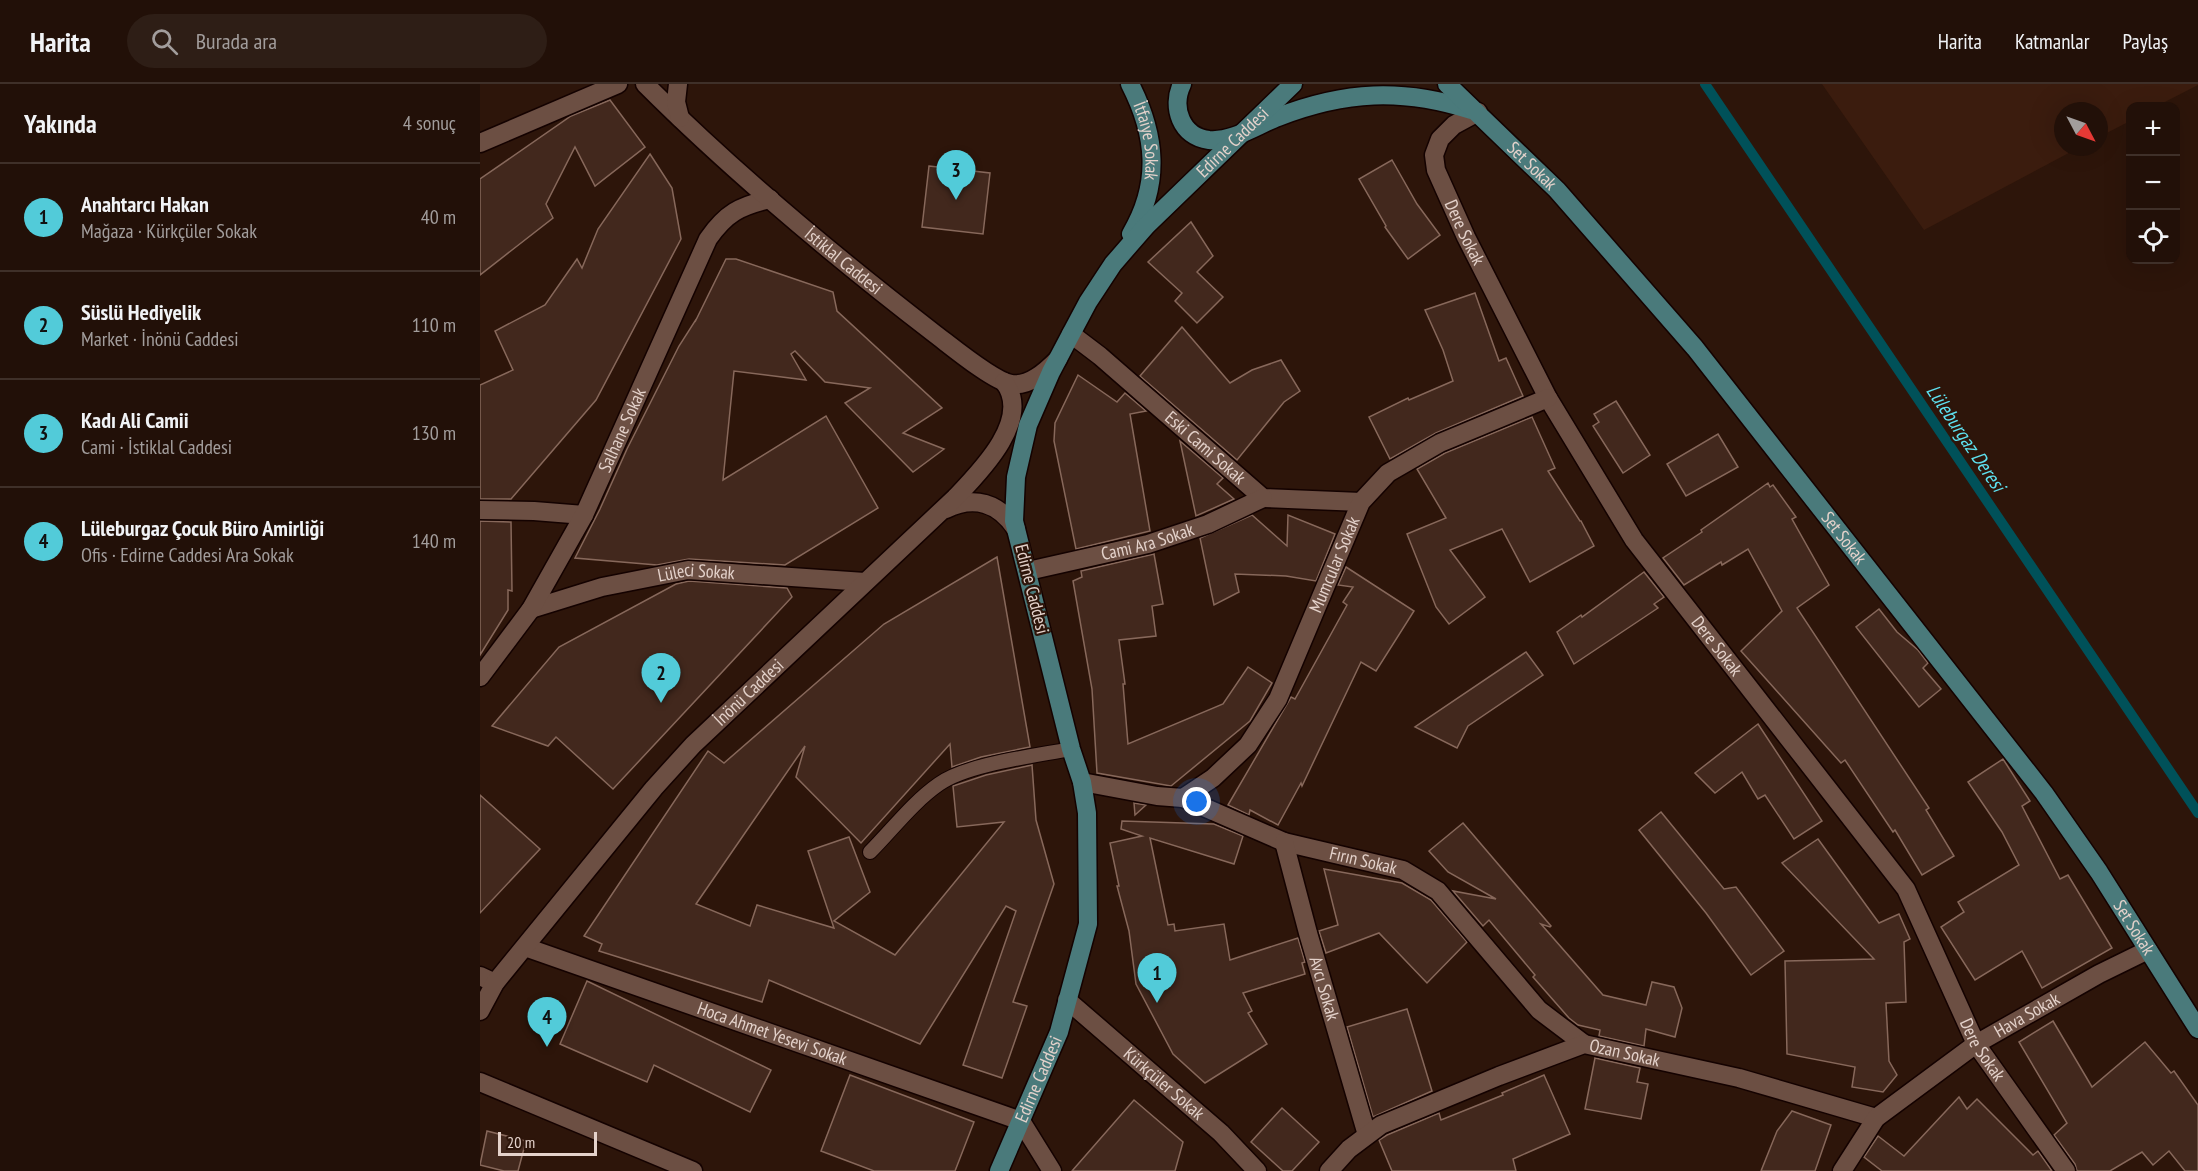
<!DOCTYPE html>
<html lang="tr">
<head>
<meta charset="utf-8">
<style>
  body { margin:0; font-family:"PT Sans Narrow",sans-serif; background:#2e1e16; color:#f1f3f6 }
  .controls { position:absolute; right:18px; top:18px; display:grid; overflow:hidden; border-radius:12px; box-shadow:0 6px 24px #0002 }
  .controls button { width:54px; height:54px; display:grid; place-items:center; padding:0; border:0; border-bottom:2px solid #3f3029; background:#221008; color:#f1f3f6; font:30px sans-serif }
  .compass { position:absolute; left:1574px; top:18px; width:54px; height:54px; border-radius:50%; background:#221008; box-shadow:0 6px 24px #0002; rotate:131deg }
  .scale { position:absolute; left:18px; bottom:15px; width:99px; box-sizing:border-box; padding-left:6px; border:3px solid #e4d2cb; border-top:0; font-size:16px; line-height:21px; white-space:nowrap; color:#e4d2cb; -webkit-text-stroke:4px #2d150a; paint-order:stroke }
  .you { position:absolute; left:717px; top:718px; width:21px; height:21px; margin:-15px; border:4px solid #fff; border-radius:50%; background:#1a73e8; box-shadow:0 0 0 9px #1a73e833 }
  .badge { display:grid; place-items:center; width:39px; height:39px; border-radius:50%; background:#52cbd9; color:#111; font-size:20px; font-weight:700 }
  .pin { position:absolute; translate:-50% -50px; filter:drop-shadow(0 2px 3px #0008) }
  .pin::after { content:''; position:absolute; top:32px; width:21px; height:18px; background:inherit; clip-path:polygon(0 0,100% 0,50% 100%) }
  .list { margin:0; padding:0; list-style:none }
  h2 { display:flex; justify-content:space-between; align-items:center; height:78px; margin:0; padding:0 24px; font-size:26px }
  h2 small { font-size:20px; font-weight:400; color:#a29d9c }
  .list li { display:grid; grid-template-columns:39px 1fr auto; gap:18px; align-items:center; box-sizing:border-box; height:108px; padding:0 24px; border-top:2px solid #3f3029 }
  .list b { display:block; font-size:22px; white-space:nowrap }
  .list p { margin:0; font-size:20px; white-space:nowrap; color:#a29d9c }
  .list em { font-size:20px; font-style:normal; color:#a29d9c }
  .icon { flex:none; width:33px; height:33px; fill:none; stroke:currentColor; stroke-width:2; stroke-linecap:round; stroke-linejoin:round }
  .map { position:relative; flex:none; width:1718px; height:1087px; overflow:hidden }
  header { display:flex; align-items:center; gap:36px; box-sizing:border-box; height:84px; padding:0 30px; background:#221008; border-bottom:2px solid #3f3029 }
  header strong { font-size:28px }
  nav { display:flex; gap:33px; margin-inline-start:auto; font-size:21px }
  .search { width:420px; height:54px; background:#2e1e16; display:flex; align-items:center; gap:15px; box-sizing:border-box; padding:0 21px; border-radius:33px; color:#a29d9c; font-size:22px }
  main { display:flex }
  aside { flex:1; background:#221008 }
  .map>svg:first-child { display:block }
  .built { fill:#3b1c0e }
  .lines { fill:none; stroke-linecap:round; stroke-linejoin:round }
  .stream { stroke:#005159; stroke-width:10 }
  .building { fill:#42281d; stroke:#87685b; stroke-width:1.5 }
  .service-casing { stroke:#140200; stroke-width:16 }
  .minor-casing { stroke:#140200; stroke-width:21 }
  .secondary-casing { stroke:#140200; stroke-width:21 }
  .primary-casing { stroke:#140200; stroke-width:21 }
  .service { stroke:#6c4f43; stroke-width:14 }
  .minor { stroke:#6c4f43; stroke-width:18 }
  .secondary { stroke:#6c4f43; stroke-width:18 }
  .primary { stroke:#4a7a7b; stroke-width:18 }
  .labels { text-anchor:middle; stroke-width:4.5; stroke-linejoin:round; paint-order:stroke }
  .street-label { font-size:18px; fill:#e4d2cb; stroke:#2d150a }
  .water-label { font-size:20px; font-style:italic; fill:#5ee1f0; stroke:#2d150a }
</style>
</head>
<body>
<header>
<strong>Harita</strong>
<div class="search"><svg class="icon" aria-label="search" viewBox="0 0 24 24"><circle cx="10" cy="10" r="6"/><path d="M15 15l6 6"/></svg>Burada ara</div>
<nav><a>Harita</a><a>Katmanlar</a><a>Paylaş</a></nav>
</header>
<main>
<aside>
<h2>Yakında<small>4 sonuç</small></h2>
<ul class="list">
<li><span class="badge">1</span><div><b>Anahtarcı Hakan</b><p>Mağaza · Kürkçüler Sokak</p></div><em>40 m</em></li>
<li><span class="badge">2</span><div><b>Süslü Hediyelik</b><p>Market · İnönü Caddesi</p></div><em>110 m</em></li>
<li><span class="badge">3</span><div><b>Kadı Ali Camii</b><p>Cami · İstiklal Caddesi</p></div><em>130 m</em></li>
<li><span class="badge">4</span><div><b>Lüleburgaz Çocuk Büro Amirliği</b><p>Ofis · Edirne Caddesi Ara Sokak</p></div><em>140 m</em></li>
</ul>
</aside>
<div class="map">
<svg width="1718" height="1087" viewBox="0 0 1718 1087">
  <rect width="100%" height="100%" fill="#2d150a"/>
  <!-- built -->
  <polygon class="built" points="1342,0 1718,0 1718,1 1677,22 1650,22 1650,37 1619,53 1619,27 1583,27 1583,63 1600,63 1444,146"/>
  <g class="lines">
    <!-- stream -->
    <polyline class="stream" points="1225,0 1718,729"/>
  </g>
  <!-- building -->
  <g class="building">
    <polygon points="130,16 165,63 115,102 95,63 66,120 73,134 0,191 0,95 91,32"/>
    <polygon points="170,70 192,104 201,155 116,316 31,415 0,415 0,301 33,286 15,247 65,221 97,175 102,184 118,145"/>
    <polygon points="912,76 937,120 960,151 928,175 905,143 906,142 879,95"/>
    <polygon points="449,82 510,89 503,150 442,143"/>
    <polygon points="711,138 733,172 717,188 743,213 717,239 695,217 702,209 668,178"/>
    <polygon points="246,175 256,175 353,208 357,227 462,324 423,349 464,365 433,388 365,319 390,304 345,298 315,267 311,270 326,296 254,287 243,396 346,332 398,424 305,481 209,475 177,481 95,474 120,425 147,365 199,262 215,237 215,238"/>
    <polygon points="995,209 1019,277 1026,274 1043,312 956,349 910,375 889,333 928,314 929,316 973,297 963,266 945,226"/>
    <polygon points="702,243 750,299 772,286 801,276 820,307 804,318 757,376 660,292"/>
    <polygon points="598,291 637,318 645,309 666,327 650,330 670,447 596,465 574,357 575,339"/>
    <polygon points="1136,317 1170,371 1143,389 1113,342 1119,338 1114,330"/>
    <polygon points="1052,333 1075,384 1068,387 1100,437 1101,437 1114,462 1050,498 1022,445 970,466 1005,513 969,540 956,523 927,450 966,434 937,385 965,369"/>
    <polygon points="1238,350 1258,383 1206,412 1187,380"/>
    <polygon points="700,357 743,394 737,400 754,415 716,432"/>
    <polygon points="1288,399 1290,403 1293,401 1316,433 1312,435 1349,501 1317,524 1449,724 1446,726 1474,772 1442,791 1415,746 1413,748 1365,676 1361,679 1261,567 1302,527 1268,465 1242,481 1241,478 1204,501 1183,474 1222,448 1221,446"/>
    <polygon points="772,431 807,462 808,431 855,450 836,497 806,492 755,490 759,508 734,521 720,454"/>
    <polygon points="0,437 31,438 32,507 28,506 28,526 0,571"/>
    <polygon points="674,470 683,520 672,522 676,552 639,556 645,600 643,600 648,660 743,620 768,583 792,599 770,637 691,702 617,689 612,605 593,497 602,493 601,487"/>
    <polygon points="517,473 550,663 501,673 472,683 470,660 381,759 316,693 325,662 216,820 270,842 277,821 354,844 328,767 369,753 390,808 354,837 415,871 524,738 477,743 473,702 506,691 552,681 556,736 574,800 533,918 547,922 522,994 483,981 536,827 526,822 440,960 289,896 282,918 119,867 122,860 104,852 228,667 244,679 404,540"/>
    <polygon points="866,483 934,527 896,587 881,578 822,702 821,699 798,741 770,726 769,731 748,721 811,613 815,615 867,521 863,518 873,503 858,501"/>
    <polygon points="1164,488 1184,513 1174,520 1178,524 1094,580 1077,548 1101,531 1102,533"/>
    <polygon points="209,497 307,504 312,513 133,705 76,653 68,662 12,642 79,563 196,500"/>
    <polygon points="1399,525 1417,548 1438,566 1448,579 1443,584 1461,605 1439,623 1376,543"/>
    <polygon points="1046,568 1063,591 988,642 977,664 935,643"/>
    <polygon points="1278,640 1342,737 1314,755 1285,711 1278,715 1262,688 1235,709 1215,689"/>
    <polygon points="1523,675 1550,717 1542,722 1580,795 1588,791 1632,864 1562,904 1542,867 1495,896 1461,843 1484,828 1478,818 1539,781 1522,748 1488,698"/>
    <polygon points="0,711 60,765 0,829"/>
    <polygon points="654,719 666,721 655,731"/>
    <polygon points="1181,728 1244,805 1256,803 1304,867 1271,891 1226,829 1159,746"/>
    <polygon points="642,737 734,740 763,752 754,780 670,754 688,841 694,840 695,847 744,840 750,876 818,854 825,878 822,879 825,890 763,909 772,927 768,929 787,960 725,999 693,970 656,900 649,847 637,802 639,802 630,759 662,752 641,745"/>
    <polygon points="983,739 1071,842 1070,843 1061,840 1123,911 1166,921 1172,898 1194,903 1202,924 1195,953 1166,945 1164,962 1119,952 1120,946 1098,941 1089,934 1053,893 1055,891 1009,836 1003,842 973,807 1016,815 968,788 949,767"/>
    <polygon points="1338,755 1399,839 1419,830 1430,855 1424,858 1426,918 1406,919 1409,977 1417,991 1403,1008 1372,1003 1375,983 1307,970 1305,877 1394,875 1302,779"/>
    <polygon points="844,785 922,799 951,816 987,858 947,899 899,849 846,869 839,847 858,841"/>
    <polygon points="107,897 291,986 270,1028 174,981 167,998 80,960"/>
    <polygon points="927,925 952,1007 893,1033 867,943"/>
    <polygon points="1573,937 1612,1003 1665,958 1691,989 1694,987 1718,1021 1718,1087 1705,1087 1689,1067 1673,1081 1662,1068 1630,1087 1597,1087 1595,1080 1574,1051 1587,1039 1539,958"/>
    <polygon points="1115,974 1160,984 1157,998 1168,1000 1161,1035 1105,1025"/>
    <polygon points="370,991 494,1038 475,1087 394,1087 341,1067"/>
    <polygon points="1064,991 1090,1050 1033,1075 1036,1087 912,1087 899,1056 907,1051 959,1029 961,1036 1023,1011 1022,1009"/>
    <polygon points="1479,1013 1487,1025 1497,1015 1553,1071 1558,1067 1572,1087 1402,1087 1384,1073 1398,1052 1424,1072"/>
    <polygon points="654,1016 703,1058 695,1087 592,1087"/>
    <polygon points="802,1024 839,1058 812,1087 803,1087 771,1058"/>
    <polygon points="1312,1027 1351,1041 1335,1087 1281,1087 1297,1047"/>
    <polygon points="7,1047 46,1057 38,1087 24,1087 0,1081"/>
  </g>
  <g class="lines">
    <defs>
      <path id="service" d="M390,768C412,746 433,718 459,700C487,680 555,672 591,665"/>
      <g id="minor">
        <path id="s1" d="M998,28L974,41L960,55L954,71L956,86L986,153L1068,314L1154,456L1426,805L1496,960L1586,1087"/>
        <path id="s2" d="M591,250L620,272L783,414L881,418"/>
        <polyline points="0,426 54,427 104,431"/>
        <path id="s3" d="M548,487L668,460L728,440L783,414"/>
        <path id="s4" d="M51,525L122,503L208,486L385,498"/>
        <path id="s5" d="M0,593L51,525L104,431L228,155C246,129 260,122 290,115"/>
        <path id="s6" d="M602,698L677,712L703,714L804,758L923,786L958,807L1059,926L1104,960"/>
        <path id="s7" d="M703,714L733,694L768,661L798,615L881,418L908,389L960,359L1068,314"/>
        <path id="s8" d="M804,758L828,849L887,1051"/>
        <path id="s9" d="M45,863L541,1037L572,1087"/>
        <polyline points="0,892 15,899"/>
        <path id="s10" d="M587,916L741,1049L777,1087"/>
        <polyline points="0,998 213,1087"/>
        <path id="s11" d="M849,1087L869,1065L901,1041L1019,992L1104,960L1259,994L1396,1034"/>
        <path id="s12" d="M1362,1087L1396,1034L1496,960L1619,890L1668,866"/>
      </g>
      <g id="secondary">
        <path id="s13" d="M165,0C255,90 354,172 455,250C471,262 513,297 531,300C549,303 566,287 578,275"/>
        <polyline points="198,0 196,18 200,34"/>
        <polyline points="0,59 138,0"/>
        <path d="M466,425C494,411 519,419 536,445"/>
        <path id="s14" d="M0,927L15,899L174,704L213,661L475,414C500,388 553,335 524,298"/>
      </g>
      <g id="primary">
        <path id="s15" d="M650,0C676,51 681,99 651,150"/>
        <path d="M702,0C691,23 701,53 729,56C753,58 777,41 798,33C865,7 922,4 991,26"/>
        <path id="s16" d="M967,0L1077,106L1215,264L1564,709L1619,788L1718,945"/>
        <path id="s17" d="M519,1087L579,948L608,840L607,729L602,698L591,665L534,437L536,393L548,341L571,288L591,250L608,218L633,180L666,142L813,0"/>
      </g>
    </defs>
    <!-- service casing -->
    <use href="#service" class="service-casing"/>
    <!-- minor casing -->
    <use href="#minor" class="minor-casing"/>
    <!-- secondary casing -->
    <use href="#secondary" class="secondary-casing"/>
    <!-- primary casing -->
    <use href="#primary" class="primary-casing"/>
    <!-- service -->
    <use href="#service" class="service"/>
    <!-- minor -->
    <use href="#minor" class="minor"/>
    <!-- secondary -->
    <use href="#secondary" class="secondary"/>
    <!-- primary -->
    <use href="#primary" class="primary"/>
  </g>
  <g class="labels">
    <!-- street labels -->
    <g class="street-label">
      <text dy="6" stroke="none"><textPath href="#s17" startOffset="1126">Edirne Caddesi</textPath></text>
      <text dy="6" stroke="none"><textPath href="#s15" startOffset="60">İtfaiye Sokak</textPath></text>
      <text dy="6" stroke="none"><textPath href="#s16" startOffset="118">Set Sokak</textPath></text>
      <text dy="6" stroke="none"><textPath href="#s1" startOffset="148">Dere Sokak</textPath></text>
      <text dy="6" stroke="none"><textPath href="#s13" startOffset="266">İstiklal Caddesi</textPath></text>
      <text dy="6" stroke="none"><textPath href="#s5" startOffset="286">Salhane Sokak</textPath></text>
      <text dy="6" stroke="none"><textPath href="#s2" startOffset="176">Eski Cami Sokak</textPath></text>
      <text dy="6" stroke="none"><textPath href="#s16" startOffset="604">Set Sokak</textPath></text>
      <text dy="6" stroke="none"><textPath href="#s3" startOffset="123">Cami Ara Sokak</textPath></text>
      <text dy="6" stroke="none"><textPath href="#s7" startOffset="285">Mumcular Sokak</textPath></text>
      <text dy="6" stroke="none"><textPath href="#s4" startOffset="170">Lüleci Sokak</textPath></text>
      <text transform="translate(552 505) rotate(76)" y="6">Edirne Caddesi</text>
      <text dy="6" stroke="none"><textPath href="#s1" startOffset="634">Dere Sokak</textPath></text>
      <text dy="6" stroke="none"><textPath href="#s14" startOffset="418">İnönü Caddesi</textPath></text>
      <text dy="6" stroke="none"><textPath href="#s6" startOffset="294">Fırın Sokak</textPath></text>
      <text dy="6" stroke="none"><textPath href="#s16" startOffset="1090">Set Sokak</textPath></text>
      <text dy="6" stroke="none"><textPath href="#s8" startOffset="152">Avcı Sokak</textPath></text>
      <text dy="6" stroke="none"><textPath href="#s12" startOffset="246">Hava Sokak</textPath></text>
      <text dy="6" stroke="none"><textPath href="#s9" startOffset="262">Hoca Ahmet Yesevi Sokak</textPath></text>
      <text dy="6" stroke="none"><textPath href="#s1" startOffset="1120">Dere Sokak</textPath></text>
      <text dy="6" stroke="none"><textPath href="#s11" startOffset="330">Ozan Sokak</textPath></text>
      <text dy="6" stroke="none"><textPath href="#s17" startOffset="100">Edirne Caddesi</textPath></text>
      <text dy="6" stroke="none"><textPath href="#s10" startOffset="128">Kürkçüler Sokak</textPath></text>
    </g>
    <!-- water labels -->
    <g class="water-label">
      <text transform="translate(1486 354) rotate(56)" y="7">Lüleburgaz Deresi</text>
    </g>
  </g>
</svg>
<div class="controls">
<button>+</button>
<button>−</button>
<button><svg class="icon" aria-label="locate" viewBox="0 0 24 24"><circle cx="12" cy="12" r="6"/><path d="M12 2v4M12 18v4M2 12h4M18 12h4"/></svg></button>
</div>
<svg class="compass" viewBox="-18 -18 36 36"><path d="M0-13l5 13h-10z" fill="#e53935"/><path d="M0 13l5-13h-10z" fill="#a29d9c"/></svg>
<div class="scale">20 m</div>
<div class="you"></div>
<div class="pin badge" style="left:677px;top:919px">1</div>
<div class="pin badge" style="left:181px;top:619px">2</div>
<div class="pin badge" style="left:476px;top:116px">3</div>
<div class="pin badge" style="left:67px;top:963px">4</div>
</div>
</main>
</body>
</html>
